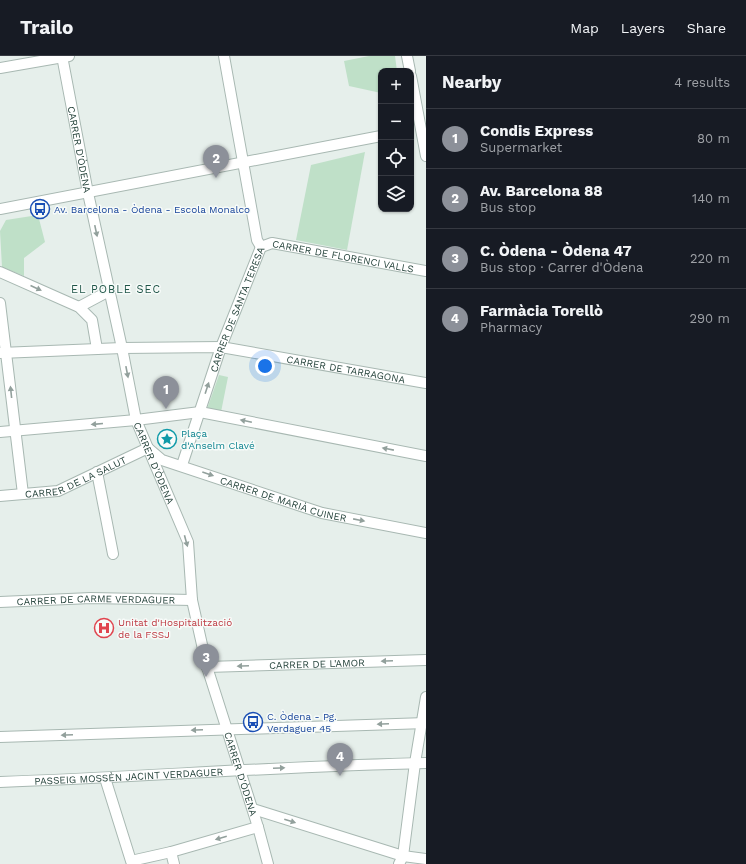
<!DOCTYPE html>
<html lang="en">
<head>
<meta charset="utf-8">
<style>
  body { margin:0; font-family:"Work Sans",sans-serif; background:#20242c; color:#f1f3f6 }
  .controls { position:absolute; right:12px; top:12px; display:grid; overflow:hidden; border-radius:8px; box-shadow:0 1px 3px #0004 }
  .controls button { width:36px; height:36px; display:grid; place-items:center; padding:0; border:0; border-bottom:1px solid #363941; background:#171b24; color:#f1f3f6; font:20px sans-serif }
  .you { position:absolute; left:265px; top:310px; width:14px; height:14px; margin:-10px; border:3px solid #fff; border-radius:50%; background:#1a73e8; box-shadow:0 0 0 6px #1a73e833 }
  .badge { display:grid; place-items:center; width:26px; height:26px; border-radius:50%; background:#8c9099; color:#fff; font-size:13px; font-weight:700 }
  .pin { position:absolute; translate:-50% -33px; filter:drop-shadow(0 1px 2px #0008) }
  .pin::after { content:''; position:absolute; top:21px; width:14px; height:12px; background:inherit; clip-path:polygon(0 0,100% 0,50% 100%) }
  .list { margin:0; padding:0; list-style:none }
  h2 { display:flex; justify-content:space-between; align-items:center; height:52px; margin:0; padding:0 16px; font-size:17px }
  h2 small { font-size:13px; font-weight:400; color:#9ea1a6 }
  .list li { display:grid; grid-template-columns:26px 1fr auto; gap:12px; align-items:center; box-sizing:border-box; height:60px; padding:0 16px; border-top:1px solid #363941 }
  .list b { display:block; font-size:15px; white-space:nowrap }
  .list p { margin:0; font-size:13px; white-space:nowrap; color:#9ea1a6 }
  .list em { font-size:13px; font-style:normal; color:#9ea1a6 }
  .icon { flex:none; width:22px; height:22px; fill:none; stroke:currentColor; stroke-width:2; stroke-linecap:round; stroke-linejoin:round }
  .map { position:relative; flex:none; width:426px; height:808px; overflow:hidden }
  header { display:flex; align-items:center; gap:24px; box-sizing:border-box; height:56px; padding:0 20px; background:#171b24; border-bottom:1px solid #363941 }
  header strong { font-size:19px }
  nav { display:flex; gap:22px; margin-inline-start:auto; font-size:14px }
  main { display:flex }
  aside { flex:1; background:#171b24 }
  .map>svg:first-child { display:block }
  .green { fill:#bfe0c8 }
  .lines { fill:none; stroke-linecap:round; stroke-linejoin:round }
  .minor-casing { stroke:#a8b8b2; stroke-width:12 }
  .minor { stroke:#fff; stroke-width:10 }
  .oneway { fill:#92a09c }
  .labels { text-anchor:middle; stroke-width:3; stroke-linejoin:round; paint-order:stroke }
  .street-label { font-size:10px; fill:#24423a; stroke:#f7fbf9 }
  .transit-label { font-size:10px; fill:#164399; stroke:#f7fbf9; text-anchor:start }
  .culture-label { font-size:10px; fill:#0d838f; stroke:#f7fbf9; text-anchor:start }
  .health-label { font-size:10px; fill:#be3a42; stroke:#f7fbf9; text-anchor:start }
  .neighbourhood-label { font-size:11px; letter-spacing:1px; fill:#1f5548; stroke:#f7fbf9 }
</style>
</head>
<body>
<header>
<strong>Trailo</strong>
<nav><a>Map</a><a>Layers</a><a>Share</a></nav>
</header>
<main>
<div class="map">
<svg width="426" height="808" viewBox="0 0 426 808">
  <rect width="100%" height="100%" fill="#e6efeb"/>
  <!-- green -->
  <g class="green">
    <polygon points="369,0 395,0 397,15 381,15 381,37 349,30 344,5"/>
    <polygon points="365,96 347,194 296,184 311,109"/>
    <polygon points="38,159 45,186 24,202 24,220 2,211 0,175 6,164"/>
    <polygon points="219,319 228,321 221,356 207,353"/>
  </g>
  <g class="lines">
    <defs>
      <g id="minor">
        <path id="s1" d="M62,0L88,137L122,292L136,364L188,486L192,544L207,611L258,771L268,808"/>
        <polyline points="224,0 257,184 261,191"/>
        <polyline points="407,0 410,15"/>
        <polyline points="0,12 69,0"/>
        <polyline points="411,20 426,100"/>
        <polyline points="0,153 381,80"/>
        <path id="s2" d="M261,191L272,187L426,215"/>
        <polyline points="0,216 79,251 92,264 97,293"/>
        <polyline points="0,247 23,438"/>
        <polyline points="79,251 109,235"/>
        <path id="s3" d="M0,297L122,292L221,291L426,327"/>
        <polyline points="0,376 136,364 200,356 426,400"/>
        <path id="s4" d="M182,409L221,291L261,191"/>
        <polyline points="97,416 113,498"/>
        <path id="s5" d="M0,440L58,435L148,392L162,404L322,457L426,477"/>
        <path id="s6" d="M0,546L91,542L192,544"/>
        <path id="s7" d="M207,611L426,604"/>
        <polyline points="0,681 426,667"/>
        <polyline points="105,722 131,805 171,796 258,771"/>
        <path id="s8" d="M0,726C142,721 284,710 426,707"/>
        <polyline points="253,753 403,800 426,803"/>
        <polyline points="171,796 174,808"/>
        <polyline points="399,808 403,800 415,707 426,641"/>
      </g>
    </defs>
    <!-- minor casing -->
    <use href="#minor" class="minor-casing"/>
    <!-- minor -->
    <use href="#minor" class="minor"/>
  </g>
  <!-- one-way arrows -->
  <defs><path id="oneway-solid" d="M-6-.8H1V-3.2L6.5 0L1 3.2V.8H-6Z"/></defs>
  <g class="oneway">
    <use href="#oneway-solid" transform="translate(96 175) rotate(78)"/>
    <use href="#oneway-solid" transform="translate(36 232) rotate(24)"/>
    <use href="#oneway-solid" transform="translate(127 316) rotate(79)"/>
    <use href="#oneway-solid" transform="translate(207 332) rotate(-72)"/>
    <use href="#oneway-solid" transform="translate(11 336) rotate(-96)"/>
    <use href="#oneway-solid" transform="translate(246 365) rotate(-168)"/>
    <use href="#oneway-solid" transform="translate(97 368) rotate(175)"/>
    <use href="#oneway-solid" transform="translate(388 393) rotate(-169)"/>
    <use href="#oneway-solid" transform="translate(208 418) rotate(19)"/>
    <use href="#oneway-solid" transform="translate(359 464) rotate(11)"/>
    <use href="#oneway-solid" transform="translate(186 485) rotate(75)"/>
    <use href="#oneway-solid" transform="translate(387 605) rotate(178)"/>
    <use href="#oneway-solid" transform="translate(243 610) rotate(178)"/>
    <use href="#oneway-solid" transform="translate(383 668) rotate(178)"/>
    <use href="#oneway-solid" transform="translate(197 674) rotate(178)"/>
    <use href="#oneway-solid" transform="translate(67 679) rotate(178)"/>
    <use href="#oneway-solid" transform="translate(279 712) rotate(-2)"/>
    <use href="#oneway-solid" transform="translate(290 765) rotate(17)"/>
    <use href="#oneway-solid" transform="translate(221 782) rotate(164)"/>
  </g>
  <!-- icons -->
  <defs>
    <symbol id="bus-ring" viewBox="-11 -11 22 22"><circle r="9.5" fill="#f7fbf9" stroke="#1a4fb4" stroke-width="1.5"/><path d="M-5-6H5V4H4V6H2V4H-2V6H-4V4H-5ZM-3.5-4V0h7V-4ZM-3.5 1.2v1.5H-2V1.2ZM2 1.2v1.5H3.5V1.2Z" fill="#1a4fb4"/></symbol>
    <symbol id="sight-ring" viewBox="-11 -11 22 22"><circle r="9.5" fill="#f7fbf9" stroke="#0f9aa8" stroke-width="1.5"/><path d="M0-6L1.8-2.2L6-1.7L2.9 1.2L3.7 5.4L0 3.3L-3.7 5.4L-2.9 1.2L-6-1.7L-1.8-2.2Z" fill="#0f9aa8"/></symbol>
    <symbol id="hospital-ring" viewBox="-11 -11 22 22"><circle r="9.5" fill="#f7fbf9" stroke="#e0444e" stroke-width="1.5"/><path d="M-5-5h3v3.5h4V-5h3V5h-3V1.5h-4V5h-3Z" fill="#e0444e"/></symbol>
  </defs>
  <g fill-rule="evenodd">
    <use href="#bus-ring" x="29" y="142" width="22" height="22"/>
    <use href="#sight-ring" x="156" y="372" width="22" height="22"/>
    <use href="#hospital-ring" x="93" y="561" width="22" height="22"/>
    <use href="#bus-ring" x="242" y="655" width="22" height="22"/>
  </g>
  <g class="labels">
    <!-- street labels -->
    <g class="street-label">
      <text dy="4" stroke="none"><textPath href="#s1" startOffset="95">CARRER D'ÒDENA</textPath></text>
      <text dy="4" stroke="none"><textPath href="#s2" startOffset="84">CARRER DE FLORENCI VALLS</textPath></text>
      <text dy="4" stroke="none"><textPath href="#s4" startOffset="165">CARRER DE SANTA TERESA</textPath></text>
      <text dy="4" stroke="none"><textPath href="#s3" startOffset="348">CARRER DE TARRAGONA</textPath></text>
      <text dy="4" stroke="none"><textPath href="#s1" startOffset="418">CARRER D'ÒDENA</textPath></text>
      <text dy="4" stroke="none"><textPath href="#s5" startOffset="79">CARRER DE LA SALUT</textPath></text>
      <text dy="4" stroke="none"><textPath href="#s5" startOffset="304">CARRER DE MARIÀ CUINER</textPath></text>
      <text dy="4" stroke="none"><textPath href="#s6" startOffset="96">CARRER DE CARME VERDAGUER</textPath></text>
      <text dy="4" stroke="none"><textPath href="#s7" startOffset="110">CARRER DE L'AMOR</textPath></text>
      <text dy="4" stroke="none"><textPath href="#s1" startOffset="743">CARRER D'ÒDENA</textPath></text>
      <text dy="4" stroke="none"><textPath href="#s8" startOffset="129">PASSEIG MOSSÈN JACINT VERDAGUER</textPath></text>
    </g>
    <!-- transit labels -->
    <g class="transit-label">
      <text x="54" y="157">Av. Barcelona - Òdena - Escola Monalco</text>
      <text x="267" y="664">C. Òdena - Pg.<tspan x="267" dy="12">Verdaguer 45</tspan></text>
    </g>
    <!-- culture labels -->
    <g class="culture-label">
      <text x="181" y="381">Plaça<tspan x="181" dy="12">d'Anselm Clavé</tspan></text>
    </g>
    <!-- health labels -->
    <g class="health-label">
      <text x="118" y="570">Unitat d'Hospitalització<tspan x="118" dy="12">de la FSSJ</tspan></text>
    </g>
    <!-- neighbourhood labels -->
    <g class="neighbourhood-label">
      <text x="116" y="237">EL POBLE SEC</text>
    </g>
  </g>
</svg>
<div class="controls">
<button>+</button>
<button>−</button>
<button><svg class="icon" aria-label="locate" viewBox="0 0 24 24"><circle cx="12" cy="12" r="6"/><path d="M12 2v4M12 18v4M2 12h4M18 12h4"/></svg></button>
<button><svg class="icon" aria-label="layers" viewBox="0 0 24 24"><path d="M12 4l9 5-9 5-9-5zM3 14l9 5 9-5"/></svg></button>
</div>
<div class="you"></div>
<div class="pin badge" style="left:166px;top:353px">1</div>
<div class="pin badge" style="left:216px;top:122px">2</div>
<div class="pin badge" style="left:206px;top:621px">3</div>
<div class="pin badge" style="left:340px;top:720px">4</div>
</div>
<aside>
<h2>Nearby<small>4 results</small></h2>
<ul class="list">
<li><span class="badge">1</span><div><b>Condis Express</b><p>Supermarket</p></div><em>80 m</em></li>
<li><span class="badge">2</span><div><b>Av. Barcelona 88</b><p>Bus stop</p></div><em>140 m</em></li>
<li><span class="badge">3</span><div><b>C. Òdena - Òdena 47</b><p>Bus stop · Carrer d'Òdena</p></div><em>220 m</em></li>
<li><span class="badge">4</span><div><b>Farmàcia Torellò</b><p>Pharmacy</p></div><em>290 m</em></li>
</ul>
</aside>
</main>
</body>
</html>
